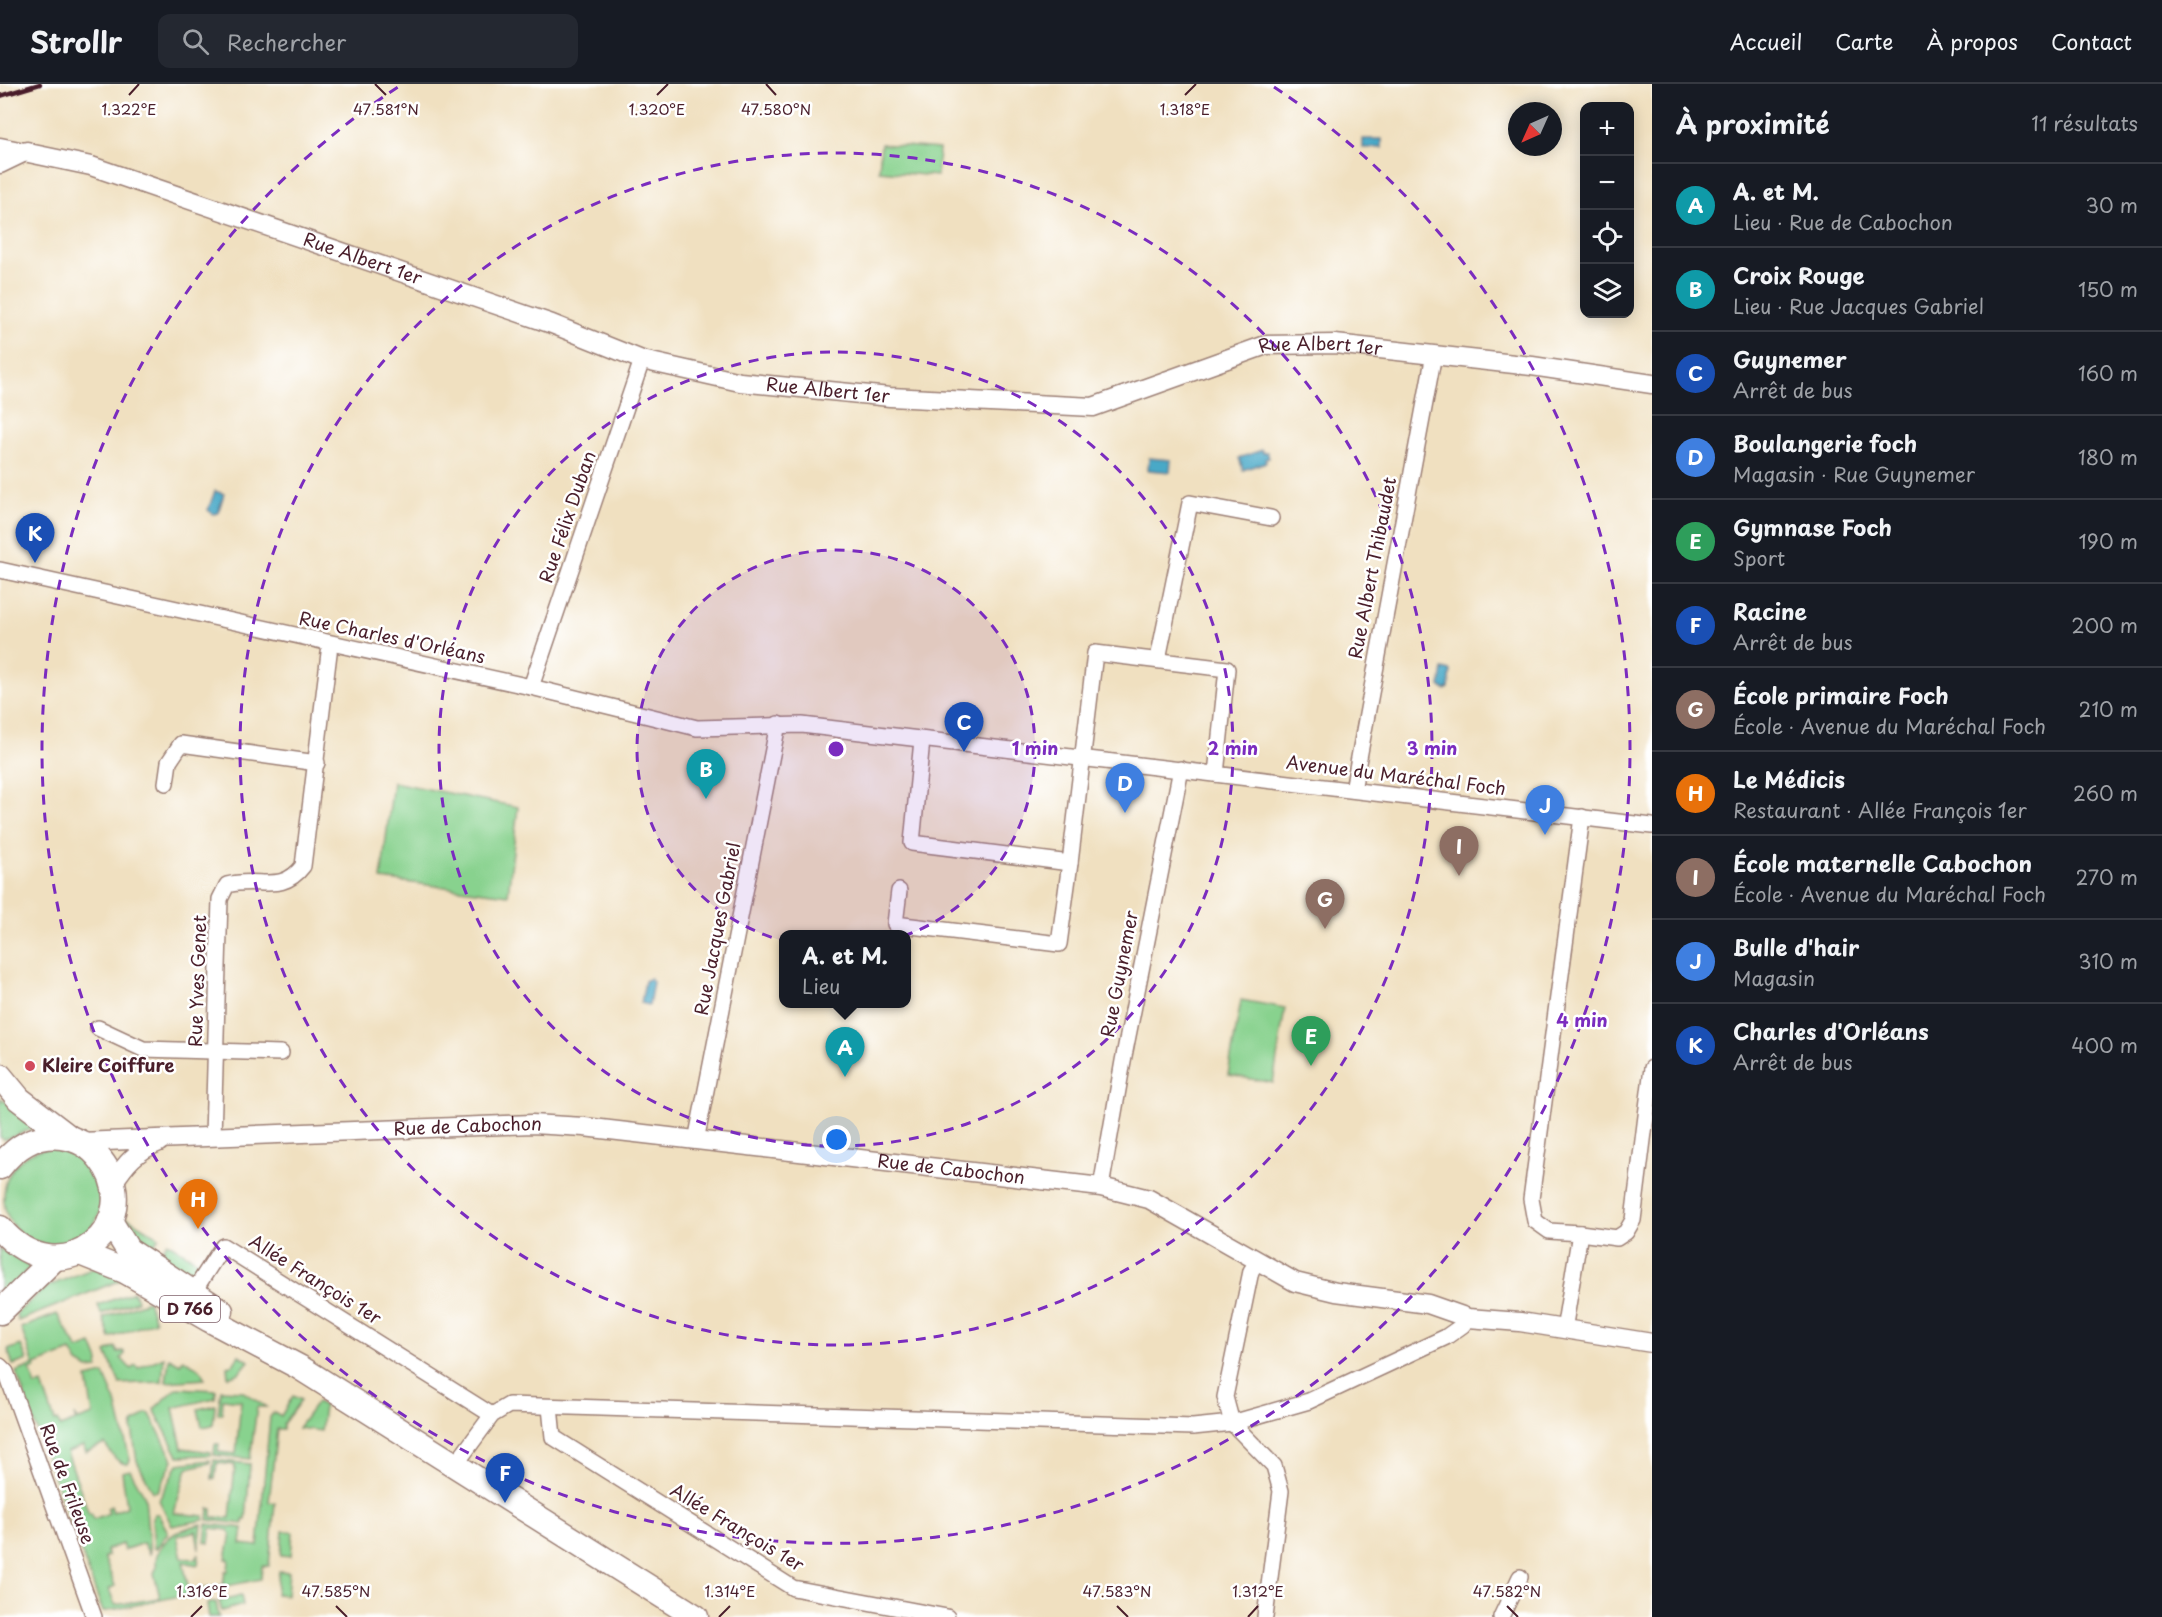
<!DOCTYPE html>
<html lang="fr">
<head>
<meta charset="utf-8">
<style>
  body { margin:0; font-family:"Playpen Sans",sans-serif; background:#242831; color:#f1f3f6 }
  .controls { position:absolute; right:18px; top:18px; display:grid; overflow:hidden; border-radius:12px; box-shadow:0 3px 15px #0003 }
  .controls button { width:54px; height:54px; display:grid; place-items:center; padding:0; border:0; border-bottom:2px solid #363941; background:#171b24; color:#f1f3f6; font:30px sans-serif }
  .compass { position:absolute; left:1508px; top:18px; width:54px; height:54px; border-radius:50%; background:#171b24; box-shadow:0 3px 15px #0003; rotate:225deg }
  .you { position:absolute; left:837px; top:1056px; width:21px; height:21px; margin:-15px; border:4px solid #fff; border-radius:50%; background:#1a73e8; box-shadow:0 0 0 9px #1a73e833 }
  .badge { display:grid; place-items:center; width:39px; height:39px; border-radius:50%; background:#1a73e8; color:#fff; font-size:20px; font-weight:700 }
  .pin { position:absolute; translate:-50% -50px; filter:drop-shadow(0 2px 3px #0008) }
  .pin::after { content:''; position:absolute; top:32px; width:21px; height:18px; background:inherit; clip-path:polygon(0 0,100% 0,50% 100%) }
  .popup { position:absolute; left:779px; top:846px; width:132px; height:78px; box-sizing:border-box; display:grid; place-content:center; border-radius:12px; background:#171b24; filter:drop-shadow(0 2px 4px #0005); font-size:20px; white-space:nowrap; color:#9ea1a6 }
  .popup b { font-size:22px; color:#f1f3f6 }
  .popup::after { content:''; position:absolute; left:50%; top:100%; margin-left:-12px; border:12px solid transparent; border-top-color:#171b24 }
  .list { margin:0; padding:0; list-style:none }
  h2 { display:flex; justify-content:space-between; align-items:center; height:78px; margin:0; padding:0 24px; font-size:26px }
  h2 small { font-size:20px; font-weight:400; color:#9ea1a6 }
  .list li { display:grid; grid-template-columns:39px 1fr auto; gap:18px; align-items:center; box-sizing:border-box; height:84px; padding:0 24px; border-top:2px solid #363941 }
  .list b { display:block; font-size:22px; white-space:nowrap }
  .list p { margin:0; font-size:20px; white-space:nowrap; color:#9ea1a6 }
  .list em { font-size:20px; font-style:normal; color:#9ea1a6 }
  .icon { flex:none; width:33px; height:33px; fill:none; stroke:currentColor; stroke-width:2; stroke-linecap:round; stroke-linejoin:round }
  .map { position:relative; flex:none; width:1652px; height:1533px; overflow:hidden }
  header { display:flex; align-items:center; gap:36px; box-sizing:border-box; height:84px; padding:0 30px; background:#171b24; border-bottom:2px solid #363941 }
  header strong { font-size:28px }
  nav { display:flex; gap:33px; margin-inline-start:auto; font-size:21px }
  .search { width:420px; height:54px; background:#242831; display:flex; align-items:center; gap:15px; box-sizing:border-box; padding:0 21px; border-radius:12px; color:#9ea1a6; font-size:22px }
  main { display:flex }
  aside { flex:1; background:#171b24 }
  .map>svg:first-child { display:block }
  .green { fill:#88d28e; stroke:#69785c; stroke-width:1.5 }
  .water { fill:#48a9c7; stroke:#496479; stroke-width:1.5 }
  .lines { fill:none; stroke-linecap:round; stroke-linejoin:round }
  .minor-casing { stroke:#9d8076; stroke-width:18 }
  .tertiary-casing { stroke:#9d8076; stroke-width:21 }
  .primary-casing { stroke:#9d8076; stroke-width:27 }
  .minor { stroke:#fff; stroke-width:15 }
  .tertiary { stroke:#fff; stroke-width:18 }
  .primary { stroke:#fff; stroke-width:24 }
  .rail { stroke:#4a1f2b; stroke-width:4.5 }
  .ticks { fill:none; stroke:#4a1f2b; stroke-width:2 }
  .ring { fill:none; stroke:#7b2cbf; stroke-width:3; stroke-dasharray:10 8 }
  .poi-dot { fill:#d1495b; stroke:#fff; stroke-width:2 }
  .labels { text-anchor:middle; stroke-width:5; stroke-linejoin:round; paint-order:stroke }
  .shield { fill:#fff; stroke:#80626b; stroke-width:1.5 }
  .shield-label { font-size:16px; font-weight:bold; fill:#4a1f2b }
  .street-label { font-size:18px; fill:#4a1f2b; stroke:#fff }
  .poi-label { font-size:18px; font-weight:bold; fill:#4a1f2b; stroke:#fff; text-anchor:start }
  .ticks-label { font-size:15px; text-anchor:middle; fill:#4a1f2b; stroke:#fff; stroke-width:5; stroke-linejoin:round; paint-order:stroke }
  .centre { fill:#7b2cbf; stroke:#fff; stroke-width:3 }
  .ring-label { font-size:18px; text-anchor:middle; font-weight:bold; fill:#7b2cbf; stroke:#fff; stroke-width:5; stroke-linejoin:round; paint-order:stroke }
</style>
</head>
<body>
<header>
<strong>Strollr</strong>
<div class="search"><svg class="icon" aria-label="search" viewBox="0 0 24 24"><circle cx="10" cy="10" r="6"/><path d="M15 15l6 6"/></svg>Rechercher</div>
<nav><a>Accueil</a><a>Carte</a><a>À propos</a><a>Contact</a></nav>
</header>
<main>
<div class="map">
<svg width="1652" height="1533" viewBox="0 0 1652 1533">
  <rect width="100%" height="100%" fill="#fff"/>
  <filter id="ink" filterUnits="userSpaceOnUse"><feTurbulence type="fractalNoise" baseFrequency=".0167" numOctaves="2"/><feDisplacementMap in="SourceGraphic" scale="12" xChannelSelector="R" yChannelSelector="G"/><feConvolveMatrix kernelMatrix="1 2 1 2 8 2 1 2 1" color-interpolation-filters="sRGB"/></filter>
  <filter id="wash" filterUnits="userSpaceOnUse"><feTurbulence type="fractalNoise" baseFrequency=".008" numOctaves="4" result="noise"/><feDisplacementMap in="SourceGraphic" scale="24" xChannelSelector="R" yChannelSelector="G"/><feGaussianBlur stdDeviation="1.35" result="paint"/><feColorMatrix in="noise" values="0 0 0 0 0 0 0 0 0 0 0 0 0 0 0 0 0 1.4 0 .05"/><feComposite in="paint" operator="in"/></filter>
  <g filter="url(#wash)">
    <rect width="100%" height="100%" fill="#f0e0c0"/>
    <!-- green -->
    <g class="green">
      <polygon points="881,60 939,65 937,92 879,87"/>
      <polygon points="393,698 518,723 508,811 381,795"/>
      <polygon points="1241,916 1285,924 1273,999 1228,991"/>
      <polygon points="0,1014 42,1041 4,1056 0,1053"/>
      <circle cx="53" cy="1113" r="49"/>
      <polygon points="124,1132 159,1153 147,1172 122,1142"/>
      <polygon points="167,1158 202,1180 196,1186 185,1190 155,1178"/>
      <polygon points="0,1165 31,1182 0,1215"/>
      <polygon points="94,1184 126,1194 18,1237 16,1230 46,1203"/>
      <polygon points="134,1208 137,1217 101,1230 98,1221"/>
      <polygon points="148,1217 155,1237 110,1254 103,1234"/>
      <path d="M57,1230L78,1265L92,1260L99,1277L98,1284L88,1285L78,1279L71,1267L35,1281L36,1284L30,1286L36,1302L42,1300L55,1337L58,1336L60,1343L76,1337L74,1330L79,1336L93,1331L87,1294L104,1290L116,1318L130,1376L128,1380C117,1380 111,1369 105,1360L86,1368L83,1362L67,1368L89,1430L91,1429L94,1435L109,1429L107,1424L111,1422L113,1428L127,1423L122,1388L130,1386L145,1413L150,1471L143,1459L124,1466L122,1460L106,1466L108,1472L104,1473L115,1502L109,1505L115,1521L160,1514L154,1489C159,1483 154,1478 157,1471C165,1450 182,1445 202,1440L199,1466L196,1447L177,1452L182,1474L196,1475L199,1469L198,1481L183,1478L189,1507L223,1501L225,1487H228L229,1475H226L231,1450L228,1446L211,1444L209,1459L205,1458L207,1440L243,1444L241,1460L258,1462L270,1333L274,1328L281,1332L293,1312L301,1316L283,1340V1345H277L269,1418L275,1419L269,1482H262L261,1495L103,1528L16,1288L34,1281L21,1244Z"/>
      <polygon points="21,1261 27,1276 13,1281 8,1266"/>
      <polygon points="115,1263 118,1269 123,1267 125,1270 121,1274 131,1285 136,1281 138,1284 164,1273 162,1298 120,1300 106,1268"/>
      <polygon points="239,1271 249,1277 239,1289 228,1293 227,1282 233,1281"/>
      <polygon points="169,1274 180,1280 183,1275 200,1285 205,1295 166,1298"/>
      <polygon points="177,1304 216,1306 215,1314 173,1324 182,1364 211,1368 211,1371 178,1372 154,1325"/>
      <polygon points="221,1306 242,1307 266,1323 257,1323 250,1375 214,1371 215,1360 219,1360 218,1368 236,1370 241,1317 223,1315 222,1330 218,1330"/>
      <polygon points="317,1318 324,1322 321,1347 298,1344"/>
      <polygon points="215,1321 213,1341 202,1343 198,1325"/>
      <polygon points="147,1329 150,1330 173,1376 158,1407 153,1408 137,1377 132,1345 133,1340"/>
      <polygon points="210,1376 210,1379 187,1384 174,1429 204,1432 204,1436 172,1442 159,1416 178,1380"/>
      <polygon points="214,1376 250,1380 246,1436 243,1436 243,1440 208,1436 209,1424 212,1425 212,1433 230,1434 235,1381 217,1379 215,1395 212,1395"/>
      <polygon points="154,1430 158,1430 168,1448 157,1464 154,1464 152,1435"/>
      <polygon points="283,1447 293,1448 291,1472 281,1471"/>
      <polygon points="279,1487 289,1488 287,1511 276,1510"/>
      <polygon points="241,1511 243,1521 222,1527 219,1517"/>
      <polygon points="216,1518 219,1533 209,1533 207,1520"/>
    </g>
    <!-- water -->
    <g class="water">
      <rect x="1363" y="55" width="19" height="9"/>
      <polygon points="1262,366 1263,369 1267,368 1269,374 1265,375 1266,378 1243,386 1239,374"/>
      <polygon points="1149,374 1171,376 1170,388 1148,386"/>
      <polygon points="215,407 224,410 218,429 213,430 208,426"/>
      <polygon points="1443,585 1451,587 1449,604 1445,606 1440,602"/>
      <polygon points="650,894 653,898 649,921 641,919 645,897"/>
    </g>
  </g>
  <g filter="url(#ink)">
    <g class="lines">
      <defs>
        <g id="minor">
          <polyline points="0,486 531,603 697,644 802,641 1652,742"/>
          <polyline points="1158,575 1190,419 1271,434"/>
          <polyline points="531,603 642,276"/>
          <polyline points="922,656 912,759 1070,779 1095,569 1227,585 1216,690"/>
          <polyline points="166,699 169,678 181,660 317,679"/>
          <polyline points="1353,706 1434,270"/>
          <polyline points="899,807 895,840 1059,860 1070,779"/>
          <polyline points="98,944 143,965 281,969"/>
          <path d="M213,1052L220,815L227,801C258,792 281,811 303,782L330,561"/>
          <polyline points="696,1057 778,640"/>
          <polyline points="1101,1103 1123,977 1181,685"/>
          <polyline points="1580,1149 1549,1147 1535,1137 1531,1115 1582,733"/>
          <polyline points="1257,1178 1251,1187 1225,1313 1232,1339 1274,1382 1281,1407 1265,1533"/>
          <polyline points="194,1207 223,1162 492,1331"/>
          <polyline points="1564,1246 1580,1149 1617,1154 1626,1148 1633,1136 1652,984"/>
          <polyline points="0,1282 6,1288 94,1533"/>
          <polyline points="550,1323 553,1353 793,1504 947,1533"/>
          <polyline points="456,1380 492,1331 509,1321 1193,1343 1232,1339 1309,1317 1446,1253 1463,1241 1468,1234"/>
          <polyline points="1501,1533 1520,1493"/>
        </g>
        <g id="tertiary">
          <path id="s1" d="M0,63L91,82L552,240L642,276L740,298L890,313L1093,323L1266,261L1335,260L1532,282L1652,300"/>
          <polyline points="0,80 27,67"/>
          <path id="s2" d="M80,1058L532,1040L584,1043L1101,1103L1149,1115L1295,1198L1336,1208L1428,1220L1468,1234L1520,1238L1652,1259"/>
          <path d="M113,1099C126,1079 136,1067 159,1058"/>
        </g>
        <g id="primary">
          <polyline points="0,992 19,1015 70,1054"/>
          <path d="M0,1083C16,1062 35,1050 62,1053C78,1055 91,1063 100,1075C150,1137 62,1218 0,1144"/>
          <polyline points="110,1137 128,1166 221,1227"/>
          <polyline points="80,1169 125,1187 210,1236 299,1283 696,1533"/>
          <polyline points="0,1228 54,1175"/>
        </g>
      </defs>
      <!-- minor casing -->
      <use href="#minor" class="minor-casing"/>
      <!-- tertiary casing -->
      <use href="#tertiary" class="tertiary-casing"/>
      <!-- primary casing -->
      <use href="#primary" class="primary-casing"/>
      <!-- minor -->
      <use href="#minor" class="minor"/>
      <!-- tertiary -->
      <use href="#tertiary" class="tertiary"/>
      <!-- primary -->
      <use href="#primary" class="primary"/>
      <!-- rail -->
      <polyline class="rail" points="0,12 40,0"/>
    </g>
  </g>
  <!-- ticks -->
  <path class="ticks" d="M375,0L386,11M766,0L776,11M129,11L139,0M657,11L668,0M1185,11L1196,0M336,1522L347,1533M1117,1522L1128,1533M1507,1522L1518,1533M191,1533L202,1522M719,1533L730,1522M1248,1533L1258,1522"/>
  <!-- distance rings -->
  <circle cx="836" cy="665" r="199" fill="#7b2cbf" fill-opacity=".12"/>
  <g class="ring">
    <circle cx="836" cy="665" r="199"/>
    <circle cx="836" cy="665" r="397"/>
    <circle cx="836" cy="665" r="596"/>
    <path d="M1274 3A794 794 0 1 1 398 3"/>
  </g>
  <!-- markers -->
  <circle class="poi-dot" cx="30" cy="982" r="6"/>
  <g class="labels">
    <!-- shield labels -->
    <rect class="shield" x="160" y="1212" width="60" height="26" rx="4.5"/>
    <g class="shield-label">
      <text x="190" y="1231">D 766</text>
    </g>
    <!-- street labels -->
    <g class="street-label">
      <text dy="6" stroke="none"><textPath href="#s1" startOffset="380">Rue Albert 1er</textPath></text>
      <text dy="6" stroke="none"><textPath href="#s1" startOffset="1370">Rue Albert 1er</textPath></text>
      <text dy="6" stroke="none"><textPath href="#s1" startOffset="866">Rue Albert 1er</textPath></text>
      <text transform="translate(568 433) rotate(-71)" y="6">Rue Félix Duban</text>
      <text transform="translate(1373 484) rotate(-79)" y="6">Rue Albert Thibaudet</text>
      <text transform="translate(392 554) rotate(12)" y="6">Rue Charles d'Orléans</text>
      <text transform="translate(1396 692) rotate(7)" y="6">Avenue du Maréchal Foch</text>
      <text transform="translate(718 845) rotate(-79)" y="6">Rue Jacques Gabriel</text>
      <text transform="translate(1120 890) rotate(-79)" y="6">Rue Guynemer</text>
      <text transform="translate(198 897) rotate(-88)" y="6">Rue Yves Genet</text>
      <text dy="6" stroke="none"><textPath href="#s2" startOffset="388">Rue de Cabochon</textPath></text>
      <text dy="6" stroke="none"><textPath href="#s2" startOffset="874">Rue de Cabochon</textPath></text>
      <text transform="translate(315 1196) rotate(32)" y="6">Allée François 1er</text>
      <text transform="translate(67 1400) rotate(70)" y="6">Rue de Frileuse</text>
      <text transform="translate(737 1444) rotate(31)" y="6">Allée François 1er</text>
    </g>
    <!-- poi labels -->
    <g class="poi-label">
      <text x="42" y="988">Kleire Coiffure</text>
    </g>
  </g>
  <g class="ticks-label">
    <text x="129" y="31">1.322°E</text>
    <text x="386" y="31">47.581°N</text>
    <text x="657" y="31">1.320°E</text>
    <text x="776" y="31">47.580°N</text>
    <text x="1185" y="31">1.318°E</text>
    <text x="202" y="1513">1.316°E</text>
    <text x="730" y="1513">1.314°E</text>
    <text x="1258" y="1513">1.312°E</text>
    <text x="336" y="1513">47.585°N</text>
    <text x="1117" y="1513">47.583°N</text>
    <text x="1507" y="1513">47.582°N</text>
  </g>
  <circle cx="836" cy="665" r="9" class="centre"/>
  <g class="ring-label">
    <text x="1035" y="671">1 min</text>
    <text x="1233" y="671">2 min</text>
    <text x="1432" y="671">3 min</text>
    <text x="1582" y="943">4 min</text>
  </g>
</svg>
<div class="controls">
<button>+</button>
<button>−</button>
<button><svg class="icon" aria-label="locate" viewBox="0 0 24 24"><circle cx="12" cy="12" r="6"/><path d="M12 2v4M12 18v4M2 12h4M18 12h4"/></svg></button>
<button><svg class="icon" aria-label="layers" viewBox="0 0 24 24"><path d="M12 4l9 5-9 5-9-5zM3 14l9 5 9-5"/></svg></button>
</div>
<svg class="compass" viewBox="-18 -18 36 36"><path d="M0-13l5 13h-10z" fill="#e53935"/><path d="M0 13l5-13h-10z" fill="#9ea1a6"/></svg>
<div class="you"></div>
<div class="pin badge" style="left:845px;top:993px;background:#0f9aa8">A</div>
<div class="popup"><b>A. et M.</b>Lieu</div>
<div class="pin badge" style="left:706px;top:715px;background:#0f9aa8">B</div>
<div class="pin badge" style="left:964px;top:668px;background:#1a4fb4">C</div>
<div class="pin badge" style="left:1125px;top:729px;background:#3f7fe0">D</div>
<div class="pin badge" style="left:1311px;top:982px;background:#2e9e5b">E</div>
<div class="pin badge" style="left:505px;top:1419px;background:#1a4fb4">F</div>
<div class="pin badge" style="left:1325px;top:845px;background:#8d6e63">G</div>
<div class="pin badge" style="left:198px;top:1145px;background:#e8710a">H</div>
<div class="pin badge" style="left:1459px;top:792px;background:#8d6e63">I</div>
<div class="pin badge" style="left:1545px;top:751px;background:#3f7fe0">J</div>
<div class="pin badge" style="left:35px;top:479px;background:#1a4fb4">K</div>
</div>
<aside>
<h2>À proximité<small>11 résultats</small></h2>
<ul class="list">
<li><span class="badge" style="background:#0f9aa8">A</span><div><b>A. et M.</b><p>Lieu · Rue de Cabochon</p></div><em>30 m</em></li>
<li><span class="badge" style="background:#0f9aa8">B</span><div><b>Croix Rouge</b><p>Lieu · Rue Jacques Gabriel</p></div><em>150 m</em></li>
<li><span class="badge" style="background:#1a4fb4">C</span><div><b>Guynemer</b><p>Arrêt de bus</p></div><em>160 m</em></li>
<li><span class="badge" style="background:#3f7fe0">D</span><div><b>Boulangerie foch</b><p>Magasin · Rue Guynemer</p></div><em>180 m</em></li>
<li><span class="badge" style="background:#2e9e5b">E</span><div><b>Gymnase Foch</b><p>Sport</p></div><em>190 m</em></li>
<li><span class="badge" style="background:#1a4fb4">F</span><div><b>Racine</b><p>Arrêt de bus</p></div><em>200 m</em></li>
<li><span class="badge" style="background:#8d6e63">G</span><div><b>École primaire Foch</b><p>École · Avenue du Maréchal Foch</p></div><em>210 m</em></li>
<li><span class="badge" style="background:#e8710a">H</span><div><b>Le Médicis</b><p>Restaurant · Allée François 1er</p></div><em>260 m</em></li>
<li><span class="badge" style="background:#8d6e63">I</span><div><b>École maternelle Cabochon</b><p>École · Avenue du Maréchal Foch</p></div><em>270 m</em></li>
<li><span class="badge" style="background:#3f7fe0">J</span><div><b>Bulle d'hair</b><p>Magasin</p></div><em>310 m</em></li>
<li><span class="badge" style="background:#1a4fb4">K</span><div><b>Charles d'Orléans</b><p>Arrêt de bus</p></div><em>400 m</em></li>
</ul>
</aside>
</main>
</body>
</html>
